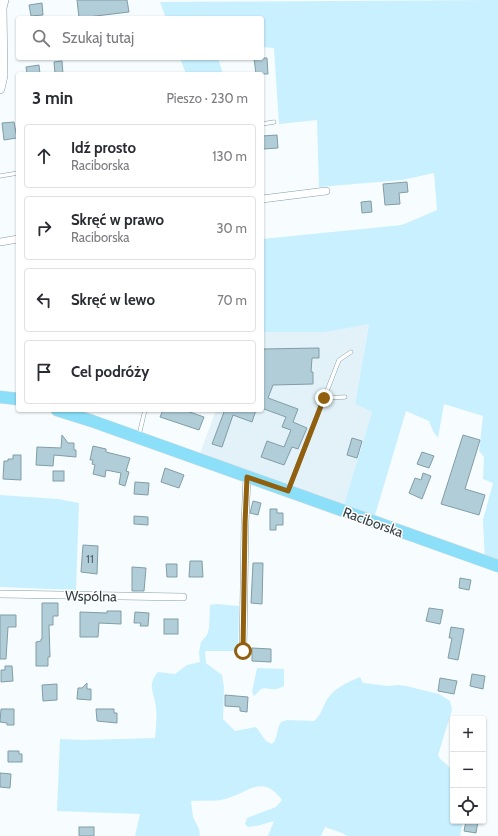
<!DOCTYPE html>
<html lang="pl">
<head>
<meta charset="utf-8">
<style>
  body { margin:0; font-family:Cabin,sans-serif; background:#f7f7f7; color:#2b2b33 }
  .controls { position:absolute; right:12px; bottom:12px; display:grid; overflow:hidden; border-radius:4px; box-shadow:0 1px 3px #0004 }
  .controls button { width:36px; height:36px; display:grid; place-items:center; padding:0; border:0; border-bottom:1px solid #e1e1e2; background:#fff; color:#2b2b33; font:20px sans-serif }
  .stop { position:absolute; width:12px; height:12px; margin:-9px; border:3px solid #91600f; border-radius:50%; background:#fff }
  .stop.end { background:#91600f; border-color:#fff; box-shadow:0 1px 4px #0008 }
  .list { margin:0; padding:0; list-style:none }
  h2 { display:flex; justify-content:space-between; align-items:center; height:52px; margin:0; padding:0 16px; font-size:17px }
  h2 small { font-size:13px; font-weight:400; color:#7c7c81 }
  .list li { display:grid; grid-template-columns:26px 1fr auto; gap:12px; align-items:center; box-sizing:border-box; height:64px; margin:0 8px 8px; padding:0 8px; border:1px solid #e1e1e2; border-radius:4px }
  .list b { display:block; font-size:15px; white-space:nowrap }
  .list p { margin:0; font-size:13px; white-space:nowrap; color:#7c7c81 }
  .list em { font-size:13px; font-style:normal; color:#7c7c81 }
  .icon { flex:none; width:22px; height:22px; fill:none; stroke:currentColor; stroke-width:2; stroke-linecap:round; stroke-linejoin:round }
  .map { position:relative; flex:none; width:498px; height:836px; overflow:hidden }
  .search { position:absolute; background:#fff; box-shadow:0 1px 3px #0004; left:16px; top:16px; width:248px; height:44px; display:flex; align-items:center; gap:10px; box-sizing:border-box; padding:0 14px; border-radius:4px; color:#7c7c81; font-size:15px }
  .panel { position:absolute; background:#fff; box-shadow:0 1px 3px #0004; left:16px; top:72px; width:248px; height:340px; border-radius:4px }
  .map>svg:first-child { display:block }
  .built { fill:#e3f2f8 }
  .green { fill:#c8f0ff }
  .building { fill:#b0cdd8; stroke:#819da8 }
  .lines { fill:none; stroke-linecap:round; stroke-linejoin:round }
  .service-casing { stroke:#829ea8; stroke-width:4.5 }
  .minor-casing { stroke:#829ea8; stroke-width:8 }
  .tertiary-casing { stroke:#829ea8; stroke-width:10 }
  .primary-casing { stroke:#d6d9d9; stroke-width:13 }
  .service { stroke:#fff; stroke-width:3.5 }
  .minor { stroke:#fff; stroke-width:7 }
  .tertiary { stroke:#fff; stroke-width:9 }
  .primary { stroke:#8bdff8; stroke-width:12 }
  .route { stroke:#91600f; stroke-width:5 }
  .labels { text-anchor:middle; stroke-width:3; stroke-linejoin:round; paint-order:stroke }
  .number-label { font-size:12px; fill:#526268 }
  .street-label { font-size:14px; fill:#333f43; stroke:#fff }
</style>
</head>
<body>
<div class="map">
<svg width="498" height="836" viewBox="0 0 498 836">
  <rect width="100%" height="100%" fill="#f7fcff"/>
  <!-- built -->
  <polygon class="built" points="369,323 355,404 372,412 342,511 198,459 216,410 262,410 262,332 325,332"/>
  <!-- green -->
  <g class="green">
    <polygon points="498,0 498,566 485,562 483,520 493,483 483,479 484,457 479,451 483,416 444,404 438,438 433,431 429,421 406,411 373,522 342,511 372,412 355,404 369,324 325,332 262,332 262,239 402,225 437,210 434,173 402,180 319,187 317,120 279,124 274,48 262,47 262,18 166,18 160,2"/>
    <polygon points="180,58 218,58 223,74 186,74"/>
    <polygon points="0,495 58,499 79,503 76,590 0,587"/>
    <path d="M216,604L239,606L238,651H205L206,663L222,675L224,687L223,719L235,731L256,727L266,741L272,744C278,739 276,729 281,722L287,720L314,721C321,715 322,709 326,701C334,688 346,683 360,677L363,683L388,686L398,685L406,686L439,694L450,701L452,710L438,755C441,762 446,762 449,767C456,780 453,806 453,821H463L460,836H347L342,833L325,827L321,836H268L274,821L257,826L248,827L245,824L247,818L276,807L282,800C262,773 249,793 225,799C214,802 202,800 191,801L193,817L199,829L200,836H135L140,814L57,811L60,739L83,740L155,738C156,728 157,718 156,708C155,693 146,686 158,672L175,674L187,665L200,662L199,652L201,642L207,635L209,628L210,605Z"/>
    <path d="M257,668L284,669V686C273,693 268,686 261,689C259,691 256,694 254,696L252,692Z"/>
  </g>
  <!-- building -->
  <g class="building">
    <polygon points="77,0 127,0 129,12 79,18"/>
    <polygon points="42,3 43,15 31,16 29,5"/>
    <polygon points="254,58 267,58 268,74 256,74"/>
    <polygon points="62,61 63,74 55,74 54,62"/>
    <polygon points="39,65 40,74 27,74 26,67"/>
    <polygon points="14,122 17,138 4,140 2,123"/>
    <polygon points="277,135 278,148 263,149 262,136"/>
    <polygon points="407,182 408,192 399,193 400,204 385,205 383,184"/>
    <polygon points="371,201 372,212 362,213 361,202"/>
    <polygon points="319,348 319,358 312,358 311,372 313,372 313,384 273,385 268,398 298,409 293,422 307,428 298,449 292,447 284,465 261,457 267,441 284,447 291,430 282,427 286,417 264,409 262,411 262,349"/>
    <polygon points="163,410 184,410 204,417 199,430 160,417"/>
    <polygon points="222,410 256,410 252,422 233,415 222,447 212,444 224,412"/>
    <polygon points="62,435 68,443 74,443 74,450 76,450 76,457 54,455 53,466 36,465 37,447 61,448"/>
    <polygon points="463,435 480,440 465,489 485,495 479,515 441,504"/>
    <polygon points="352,438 362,441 357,458 347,455"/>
    <polygon points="93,446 106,449 106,452 130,458 126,471 129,472 125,486 119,484 121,473 106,470 105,477 93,474 95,465 92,464 93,460 90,460"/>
    <polygon points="422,452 434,456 429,468 417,464"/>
    <polygon points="13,455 21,455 21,480 3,479 4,461 8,461 8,459 13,459"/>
    <polygon points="165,468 184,475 179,488 161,482"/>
    <rect x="53" y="471" width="11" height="10"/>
    <polygon points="423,473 431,476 422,499 409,493 415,478 421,480"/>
    <polygon points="135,482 149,483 148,495 134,494"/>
    <polygon points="253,501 261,503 258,515 250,513"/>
    <polygon points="270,509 277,509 277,513 283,513 283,525 276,525 276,530 270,530"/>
    <polygon points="134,516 148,517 148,525 134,524"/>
    <polygon points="83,545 98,546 97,574 81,572"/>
    <polygon points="190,561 202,561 203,577 189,577"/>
    <polygon points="253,563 263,563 262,604 251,603"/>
    <polygon points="166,564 177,564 177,577 167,577"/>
    <polygon points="132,567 146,568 144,591 132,591"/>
    <polygon points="460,578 471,580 469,590 459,588"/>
    <polygon points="42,603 58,603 58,616 53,616 53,625 49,625 50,657 48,657 48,666 36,666 36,642 41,641 41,639 42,639"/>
    <polygon points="429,608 443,610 440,624 426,621"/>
    <polygon points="107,611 121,611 121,624 99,623 98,637 80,637 80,612 107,613"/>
    <polygon points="135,612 149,613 148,626 140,626 141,623 134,623"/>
    <polygon points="0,615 16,615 16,627 8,627 6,659 0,659"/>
    <rect x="164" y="619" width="14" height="15"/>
    <polygon points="451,627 464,629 458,660 448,658 452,638 449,638"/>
    <polygon points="252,648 271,649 271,662 252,661"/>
    <polygon points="5,666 12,666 13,681 1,682 1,670 5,670"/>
    <polygon points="472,674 485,676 483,689 470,686"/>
    <polygon points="440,678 457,681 454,694 438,691"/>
    <polygon points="87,683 87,689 91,689 91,700 77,699 78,688 82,688"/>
    <polygon points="57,684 57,700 43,701 42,685"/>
    <polygon points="225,695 248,697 247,712 240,711 240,707 225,706"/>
    <polygon points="1,709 14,709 14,725 7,725 7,723 0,722"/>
    <polygon points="96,709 114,709 114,713 117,713 117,723 97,721"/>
    <polygon points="8,751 19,751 19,754 22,754 22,762 8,762"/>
    <polygon points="0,773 11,774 10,788 0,787"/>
    <polygon points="466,821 478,821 476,833 464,831"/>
    <rect x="79" y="827" width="15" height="9"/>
  </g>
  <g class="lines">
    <defs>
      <g id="service">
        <polyline points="262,124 274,122"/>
        <polyline points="0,176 18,173"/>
        <polyline points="324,398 345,397"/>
        <polyline points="139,435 145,410"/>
        <polyline points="289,488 339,360 351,352"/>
      </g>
      <g id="minor">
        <polyline points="262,199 326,191"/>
        <polyline points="0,242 18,239"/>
        <polyline points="0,594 183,597"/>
        <polyline points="243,651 245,523 247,477"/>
      </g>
      <polyline id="tertiary" points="0,89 3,76 2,8 4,0"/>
      <g id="primary">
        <polyline points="0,397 18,399"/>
        <polyline points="57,410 92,421 498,566"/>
      </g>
    </defs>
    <!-- service casing -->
    <use href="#service" class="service-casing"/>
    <!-- minor casing -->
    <use href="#minor" class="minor-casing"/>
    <!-- tertiary casing -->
    <use href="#tertiary" class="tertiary-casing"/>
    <!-- primary casing -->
    <use href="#primary" class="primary-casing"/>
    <!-- service -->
    <use href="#service" class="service"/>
    <!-- minor -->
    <use href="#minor" class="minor"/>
    <!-- tertiary -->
    <use href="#tertiary" class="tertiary"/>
    <!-- primary -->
    <use href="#primary" class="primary"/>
  </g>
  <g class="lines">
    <!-- route -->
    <polyline class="route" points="243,651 245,523 247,477 288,491 324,398"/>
  </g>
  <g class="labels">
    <!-- number labels -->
    <g class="number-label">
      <text x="90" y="563">11</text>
    </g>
    <!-- street labels -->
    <g class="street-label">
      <text transform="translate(373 522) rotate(20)" y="5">Raciborska</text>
      <text transform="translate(91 596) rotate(1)" y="5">Wspólna</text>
    </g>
  </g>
</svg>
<div class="controls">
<button>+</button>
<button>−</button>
<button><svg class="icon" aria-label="locate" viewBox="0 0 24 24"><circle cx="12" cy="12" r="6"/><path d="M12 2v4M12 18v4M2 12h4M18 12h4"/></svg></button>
</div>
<div class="stop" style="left:243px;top:651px"></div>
<div class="stop end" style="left:324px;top:398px"></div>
<div class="search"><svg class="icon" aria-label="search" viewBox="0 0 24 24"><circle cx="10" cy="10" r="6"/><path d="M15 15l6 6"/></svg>Szukaj tutaj</div>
<section class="panel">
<h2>3 min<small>Pieszo · 230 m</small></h2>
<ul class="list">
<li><svg class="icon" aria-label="ahead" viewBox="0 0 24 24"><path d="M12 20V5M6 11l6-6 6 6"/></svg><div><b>Idź prosto</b><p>Raciborska</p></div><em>130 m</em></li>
<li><svg class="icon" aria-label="right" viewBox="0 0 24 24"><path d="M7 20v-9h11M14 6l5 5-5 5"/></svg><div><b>Skręć w prawo</b><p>Raciborska</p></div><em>30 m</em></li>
<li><svg class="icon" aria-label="left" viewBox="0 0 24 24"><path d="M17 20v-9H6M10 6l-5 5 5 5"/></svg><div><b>Skręć w lewo</b></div><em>70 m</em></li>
<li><svg class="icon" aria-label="arrive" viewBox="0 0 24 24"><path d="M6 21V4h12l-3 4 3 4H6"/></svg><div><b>Cel podróży</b></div></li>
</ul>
</section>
</div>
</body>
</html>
